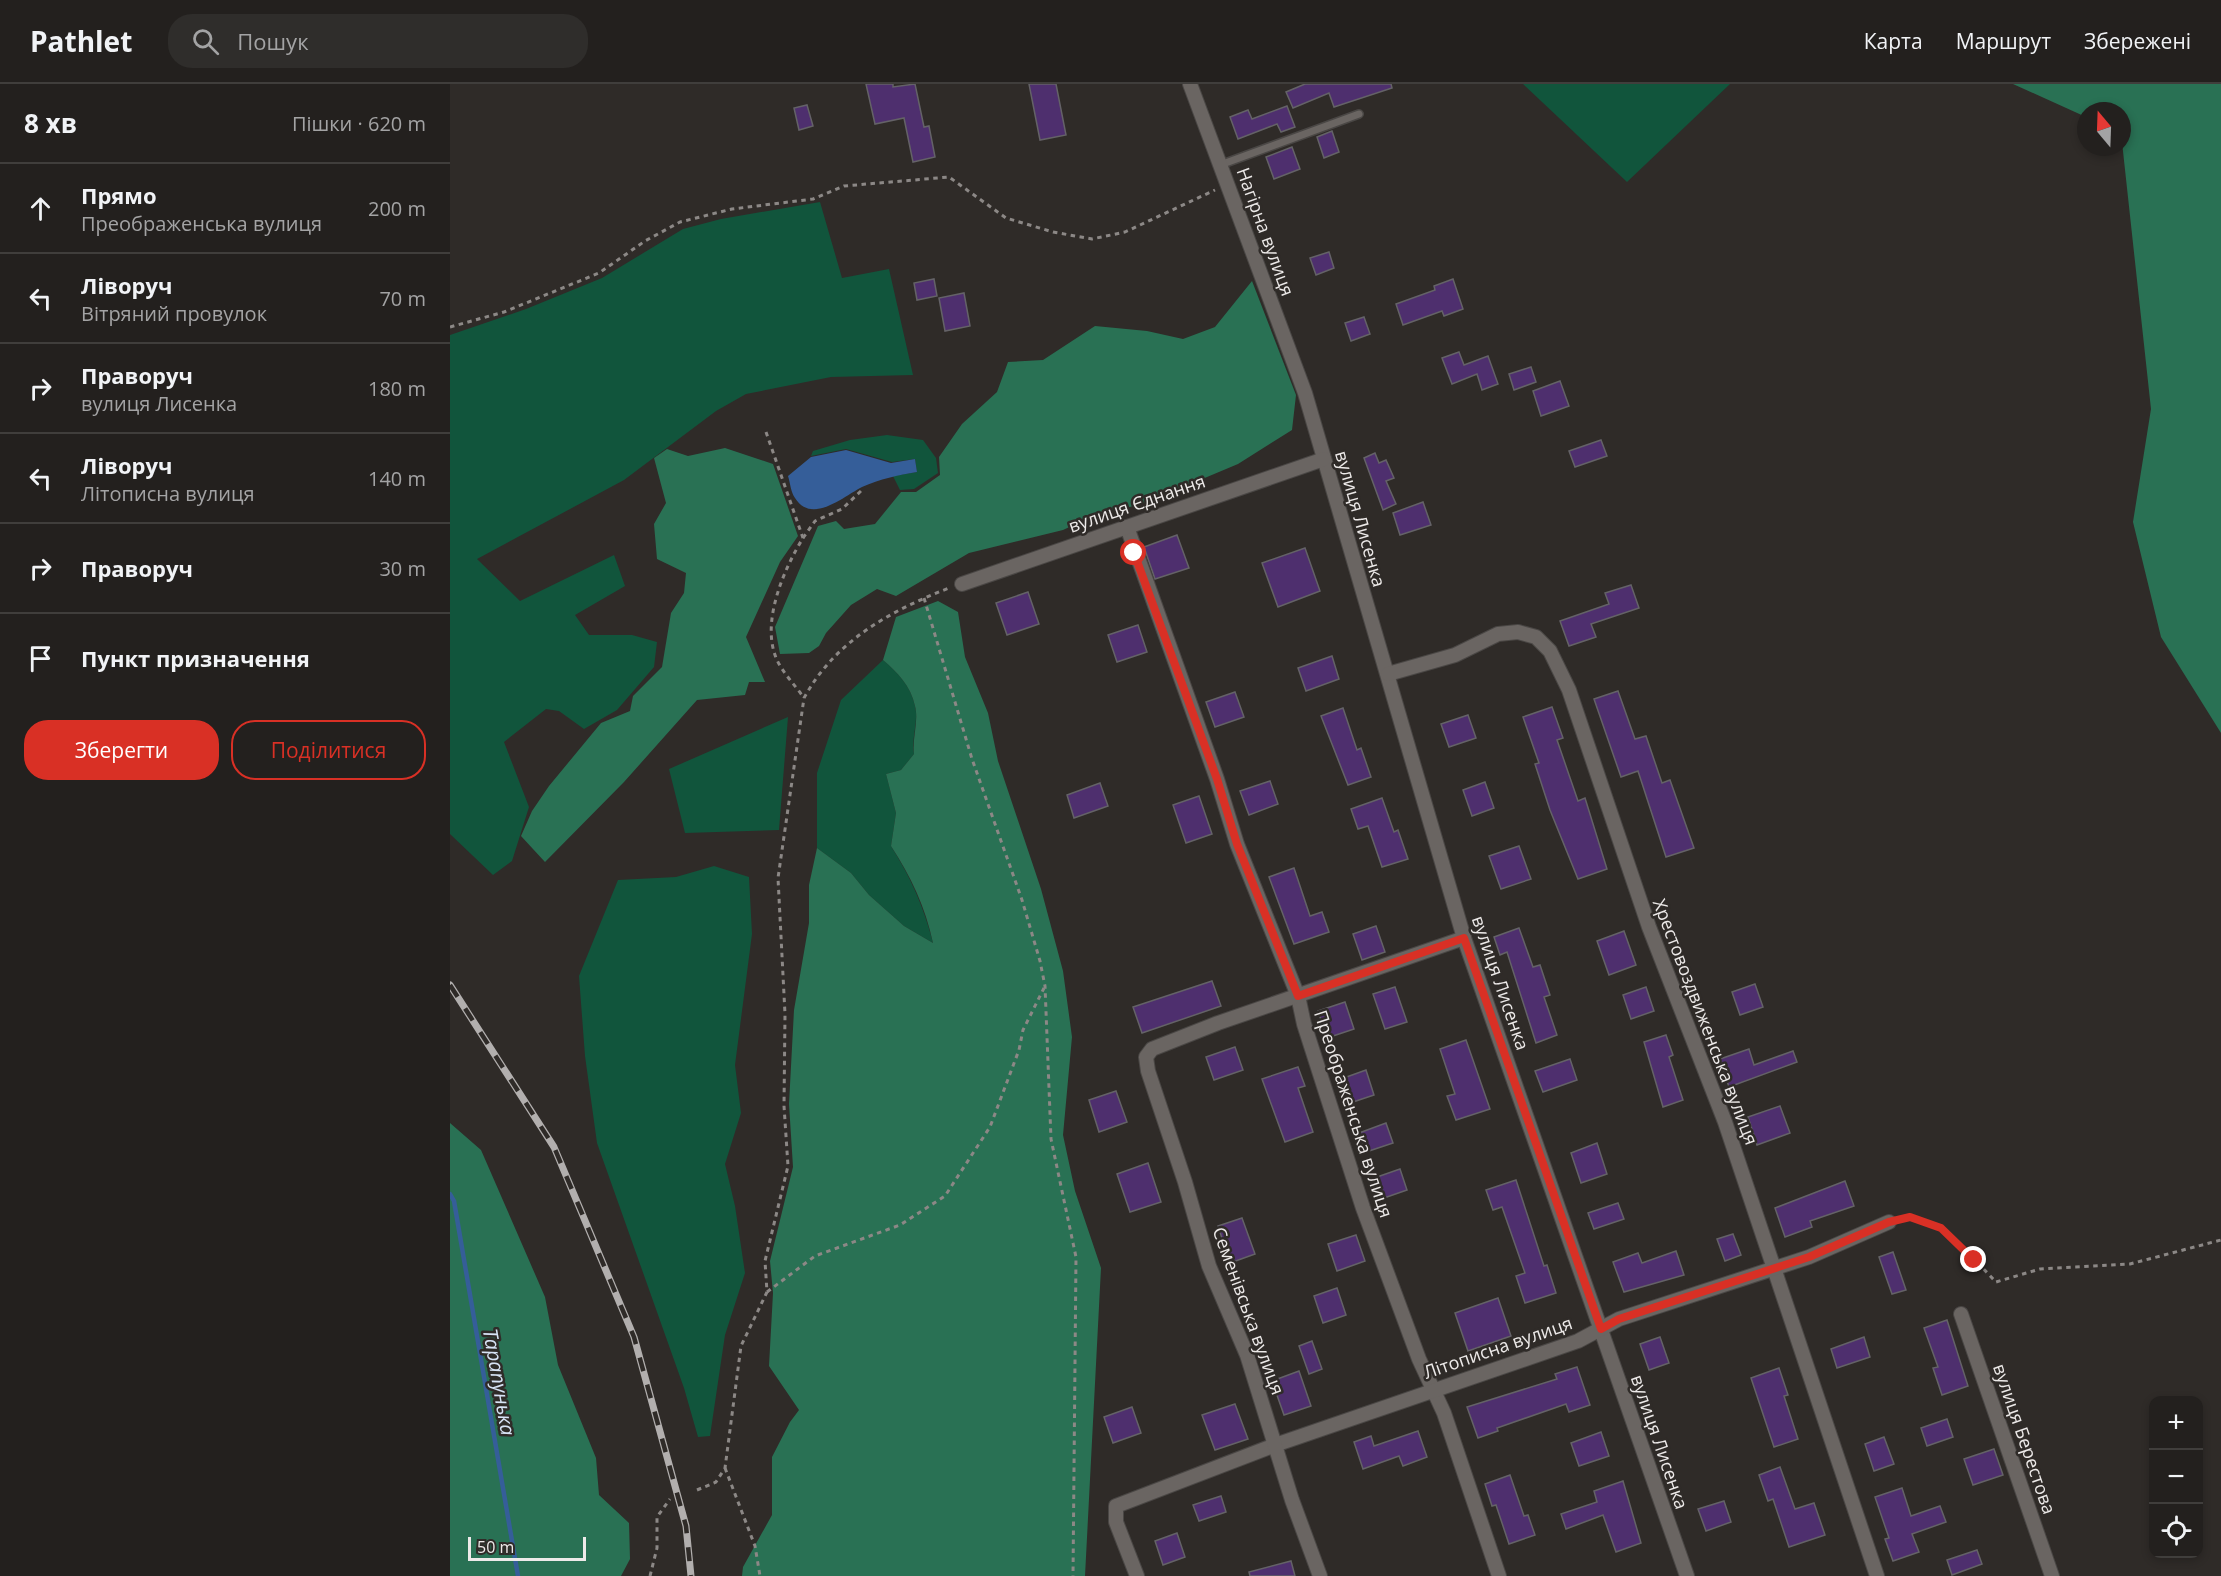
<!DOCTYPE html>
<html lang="uk">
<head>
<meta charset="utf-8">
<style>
  body { margin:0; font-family:"Open Sans",sans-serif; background:#2f2d2b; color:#f1f3f6 }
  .controls { position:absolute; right:18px; bottom:18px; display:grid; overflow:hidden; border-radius:12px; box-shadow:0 3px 9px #0003 }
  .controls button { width:54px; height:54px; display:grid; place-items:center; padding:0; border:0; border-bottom:2px solid #403e3c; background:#23201e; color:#f1f3f6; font:30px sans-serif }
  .compass { position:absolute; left:1627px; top:18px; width:54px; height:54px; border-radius:50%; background:#23201e; box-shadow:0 3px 9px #0003; rotate:341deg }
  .scale { position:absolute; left:18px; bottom:15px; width:118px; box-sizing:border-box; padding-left:6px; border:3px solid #edeae9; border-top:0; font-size:16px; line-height:21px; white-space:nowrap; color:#edeae9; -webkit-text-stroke:4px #2f2b28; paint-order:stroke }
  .stop { position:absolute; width:18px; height:18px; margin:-14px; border:4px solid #d93025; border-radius:50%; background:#fff }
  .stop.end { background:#d93025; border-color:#fff; box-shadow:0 2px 6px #0008 }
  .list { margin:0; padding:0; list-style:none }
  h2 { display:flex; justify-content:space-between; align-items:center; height:78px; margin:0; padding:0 24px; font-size:26px }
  h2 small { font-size:20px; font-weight:400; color:#a3a3a4 }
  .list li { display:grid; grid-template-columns:39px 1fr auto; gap:18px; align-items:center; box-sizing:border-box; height:90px; padding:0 24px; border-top:2px solid #403e3c }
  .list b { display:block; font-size:22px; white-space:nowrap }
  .list p { margin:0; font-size:20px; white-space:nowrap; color:#a3a3a4 }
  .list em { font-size:20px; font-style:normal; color:#a3a3a4 }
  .actions { display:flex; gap:12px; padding:18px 24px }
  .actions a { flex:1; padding:14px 0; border:2px solid #d93025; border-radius:24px; text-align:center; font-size:21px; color:#d93025 }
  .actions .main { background:#d93025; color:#fff }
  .icon { flex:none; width:33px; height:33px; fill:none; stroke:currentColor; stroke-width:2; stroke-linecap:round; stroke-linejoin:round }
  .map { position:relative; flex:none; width:1771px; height:1492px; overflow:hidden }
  header { display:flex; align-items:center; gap:36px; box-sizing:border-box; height:84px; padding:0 30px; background:#23201e; border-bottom:2px solid #403e3c }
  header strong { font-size:28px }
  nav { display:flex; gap:33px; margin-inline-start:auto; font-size:21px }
  .search { width:420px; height:54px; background:#2f2d2b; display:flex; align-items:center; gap:15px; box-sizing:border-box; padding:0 21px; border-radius:24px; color:#a3a3a4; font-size:22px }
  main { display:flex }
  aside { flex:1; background:#23201e }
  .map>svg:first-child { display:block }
  .green { fill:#11553c }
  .forest { fill:#297154 }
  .water { fill:#355e99 }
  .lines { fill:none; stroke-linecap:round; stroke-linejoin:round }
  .stream { stroke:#355e99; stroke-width:4.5 }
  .building { fill:#4e2f6e; stroke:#646267; stroke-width:1.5 }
  .service-casing { stroke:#4a4745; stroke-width:10 }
  .minor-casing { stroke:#4a4745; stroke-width:16 }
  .path { stroke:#8c8886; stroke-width:3; stroke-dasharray:4.5 4.5; stroke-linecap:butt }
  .service { stroke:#6a6562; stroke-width:7 }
  .minor { stroke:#6a6562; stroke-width:14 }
  .rail-casing { stroke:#b2afae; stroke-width:7 }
  .rail { stroke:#2f2b28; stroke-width:4.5; stroke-dasharray:14; stroke-linecap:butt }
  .route { stroke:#d93025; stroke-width:8 }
  .labels { text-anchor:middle; stroke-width:5; stroke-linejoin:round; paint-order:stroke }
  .street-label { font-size:18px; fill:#edeae9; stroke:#2f2b28 }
  .water-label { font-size:20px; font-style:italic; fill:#d7e3f5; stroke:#2f2b28 }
</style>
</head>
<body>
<header>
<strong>Pathlet</strong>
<div class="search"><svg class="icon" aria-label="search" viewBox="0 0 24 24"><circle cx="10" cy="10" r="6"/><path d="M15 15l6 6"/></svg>Пошук</div>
<nav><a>Карта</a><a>Маршрут</a><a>Збережені</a></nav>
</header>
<main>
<aside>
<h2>8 хв<small>Пішки · 620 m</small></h2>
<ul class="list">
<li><svg class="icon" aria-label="ahead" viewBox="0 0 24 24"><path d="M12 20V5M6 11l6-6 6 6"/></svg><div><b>Прямо</b><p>Преображенська вулиця</p></div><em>200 m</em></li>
<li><svg class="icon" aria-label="left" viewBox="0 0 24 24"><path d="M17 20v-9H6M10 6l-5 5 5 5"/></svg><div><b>Ліворуч</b><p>Вітряний провулок</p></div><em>70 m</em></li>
<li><svg class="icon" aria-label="right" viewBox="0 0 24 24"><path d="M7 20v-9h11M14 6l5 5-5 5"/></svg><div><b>Праворуч</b><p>вулиця Лисенка</p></div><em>180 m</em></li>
<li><svg class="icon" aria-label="left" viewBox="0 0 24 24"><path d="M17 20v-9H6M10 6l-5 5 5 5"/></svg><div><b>Ліворуч</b><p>Літописна вулиця</p></div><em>140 m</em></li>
<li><svg class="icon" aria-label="right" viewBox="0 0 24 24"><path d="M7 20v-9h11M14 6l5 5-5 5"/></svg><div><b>Праворуч</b></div><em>30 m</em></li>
<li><svg class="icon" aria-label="arrive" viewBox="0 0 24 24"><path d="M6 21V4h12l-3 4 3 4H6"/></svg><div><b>Пункт призначення</b></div></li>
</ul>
<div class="actions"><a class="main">Зберегти</a><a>Поділитися</a></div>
</aside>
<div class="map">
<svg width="1771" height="1492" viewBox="0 0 1771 1492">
  <rect width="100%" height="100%" fill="#2f2b28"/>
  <!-- green -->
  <g class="green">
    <polygon points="1073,0 1280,0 1177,98"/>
    <polygon points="370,118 392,194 439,185 463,291 381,293 296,310 266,327 174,396 27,475 70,517 164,471 175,502 125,531 139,551 182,551 207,558 204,583 167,626 134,645 109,627 96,625 54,658 79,723 62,777 43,791 0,750 0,251 76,225 152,194 233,145 271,135"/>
    <polygon points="437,351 473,356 486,374 488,389 464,405 450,406 443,392 467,388 465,375 442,378 396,365 361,372 363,367 400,356"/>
    <path d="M433,576C447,588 461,602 465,622C469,637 461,654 464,670L451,686L436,690L446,729L441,762C461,794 474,823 483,859L454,842L419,811L401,789L367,764V689L391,616Z"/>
    <polygon points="338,633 329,746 235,749 219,685"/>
    <polygon points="264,782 299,793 302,850 285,981 291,1029 275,1080 285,1122 295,1189 275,1251 260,1352 248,1353 234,1304 147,1059 135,972 129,892 168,796 226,793"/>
  </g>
  <!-- forest -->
  <g class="forest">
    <polygon points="1563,0 1771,0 1771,649 1711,553 1683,438 1701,325 1672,58 1672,27 1636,27 1636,33"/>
    <polygon points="802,197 846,311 842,346 788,380 695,419 641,433 613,446 519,469 446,512 427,505 401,521 376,549 369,562 359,569 330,570 325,543 368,442 386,437 394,445 425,440 451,408 466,408 490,391 489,373 512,340 547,308 558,278 593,276 645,242 697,247 733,255 765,243"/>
    <polygon points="275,364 323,380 348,452 330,478 296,553 315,598 299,598 295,611 247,616 174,698 95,778 71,752 82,727 99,702 151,639 180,627 183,612 212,583 221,529 234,509 236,489 207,475 204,440 216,419 204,374 217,365 238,372"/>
    <path d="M488,517L508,528L515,573L538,629L548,677L591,805L613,887L622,953L613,1051L625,1107L651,1184L635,1492H292L293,1483L322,1431V1373L340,1338L349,1326L319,1282L323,1209L320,1177L343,1083L339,1020L344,926L359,839V801L367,764L401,789L419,811L454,842L483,859C475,822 461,793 441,762L446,729L436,690L451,686L464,670C462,654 469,637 465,622C461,602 447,588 433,576L446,533Z"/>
    <polygon points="0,1039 31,1066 95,1213 108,1281 146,1374 149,1411 179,1439 180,1475 171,1492 0,1492"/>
  </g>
  <!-- water -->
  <path class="water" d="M396,366L441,379L465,375L467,388C448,391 430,395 412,403C394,412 362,441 345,414C341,409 340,398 338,392L361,373Z"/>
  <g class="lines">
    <!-- stream -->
    <polyline class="stream" points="0,1110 4,1117 68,1492"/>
  </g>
  <!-- building -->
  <g class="building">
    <polygon points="416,0 443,0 443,3 465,0 474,43 479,42 485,73 463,78 454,34 425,40"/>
    <polygon points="579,0 606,0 616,51 590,56"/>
    <polygon points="855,0 941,0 942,4 884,23 879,9 843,24 836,8"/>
    <polygon points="357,21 363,42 349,46 344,24"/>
    <polygon points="837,22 845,43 831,48 827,40 788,55 780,33 798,26 802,35"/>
    <polygon points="882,47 889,68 874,74 867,53"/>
    <polygon points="842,63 850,85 824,95 816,73"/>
    <polygon points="879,168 884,184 866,191 860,174"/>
    <polygon points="484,195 487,212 467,216 464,199"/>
    <polygon points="1003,195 1013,225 994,232 992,227 953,241 946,220 985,206 984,202"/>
    <polygon points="514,209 520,242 495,247 489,214"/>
    <polygon points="914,233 920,250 901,257 895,239"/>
    <polygon points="1009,268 1014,281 1038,272 1048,300 1032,306 1027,290 1002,300 992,274"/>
    <polygon points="1081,283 1086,298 1064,306 1059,290"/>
    <polygon points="1110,297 1119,322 1091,332 1083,307"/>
    <polygon points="1151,356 1157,372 1125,383 1119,367"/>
    <polygon points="925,369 929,379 936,376 944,394 936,397 946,420 933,426 914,374"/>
    <polygon points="973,418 981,441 950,451 943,429"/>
    <polygon points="727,451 739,484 705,495 694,463"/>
    <polygon points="855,464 870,507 828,523 812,479"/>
    <polygon points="1181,501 1189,524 1141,540 1146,553 1119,562 1110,537 1159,520 1155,509"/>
    <polygon points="578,508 589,540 557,551 546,519"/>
    <polygon points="688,541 697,568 667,578 658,551"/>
    <polygon points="882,572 889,595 856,607 848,584"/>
    <polygon points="1168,607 1185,655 1196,652 1212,699 1220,696 1244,764 1216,773 1188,687 1171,693 1144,615"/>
    <polygon points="785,608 794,633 765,643 756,618"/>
    <polygon points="1102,623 1113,654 1107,656 1128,717 1135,714 1157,785 1128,795 1100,726 1085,680 1089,679 1073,633"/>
    <polygon points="893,624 907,666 911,664 921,693 898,701 871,632"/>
    <polygon points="1018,631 1026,654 999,663 991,640"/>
    <polygon points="820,697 828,720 799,731 790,707"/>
    <polygon points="1035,698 1044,724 1022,732 1013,706"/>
    <polygon points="650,699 658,722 624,734 617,711"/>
    <polygon points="749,712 762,750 736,759 723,721"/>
    <polygon points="932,714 944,748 948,746 958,775 932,783 918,742 908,745 901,725"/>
    <polygon points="1069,762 1081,795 1051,805 1039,772"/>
    <polygon points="844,784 860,832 872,828 879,848 844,860 819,793"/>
    <polygon points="926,842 935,868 912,876 903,850"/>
    <polygon points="1069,844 1083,883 1090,881 1100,911 1094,913 1107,951 1086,959 1057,868 1050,871 1044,853"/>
    <polygon points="1174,847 1186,881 1159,891 1147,857"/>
    <polygon points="762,897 771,922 692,949 683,923"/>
    <polygon points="1305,900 1313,923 1290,931 1282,908"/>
    <polygon points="945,903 957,938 935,945 923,910"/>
    <polygon points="1196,903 1204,927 1181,935 1173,911"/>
    <polygon points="895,918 904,945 877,954 868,927"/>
    <polygon points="1216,951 1223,971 1219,973 1233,1016 1213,1023 1194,958"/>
    <polygon points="1016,956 1040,1025 1006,1036 997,1012 1005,1010 990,965"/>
    <polygon points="785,963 793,986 764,996 756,973"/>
    <polygon points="1299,965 1304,981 1343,967 1347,978 1279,1003 1270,975"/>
    <polygon points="1120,975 1127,996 1093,1008 1085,987"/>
    <polygon points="848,983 855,1002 848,1004 863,1048 835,1058 812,995"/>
    <polygon points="916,986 924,1011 900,1019 891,995"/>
    <polygon points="666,1007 677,1038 649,1048 639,1016"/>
    <polygon points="1330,1022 1340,1049 1307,1061 1298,1033"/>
    <polygon points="936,1039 943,1059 916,1068 909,1049"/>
    <polygon points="1147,1059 1157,1090 1131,1099 1121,1069"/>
    <polygon points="698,1079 711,1118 680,1128 667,1090"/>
    <polygon points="950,1085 957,1106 934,1114 927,1093"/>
    <polygon points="1066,1096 1094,1182 1097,1181 1106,1209 1075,1219 1066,1192 1075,1189 1052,1123 1043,1126 1036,1106"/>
    <polygon points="1395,1097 1404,1122 1360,1137 1362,1143 1335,1153 1325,1124"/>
    <polygon points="1168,1119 1174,1135 1144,1145 1138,1129"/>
    <polygon points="792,1134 805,1170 780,1179 768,1142"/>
    <polygon points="1283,1150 1291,1171 1275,1177 1267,1155"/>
    <polygon points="906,1151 915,1177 887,1187 878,1160"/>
    <polygon points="1226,1167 1234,1191 1174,1208 1163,1178 1188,1169 1192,1179"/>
    <polygon points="1443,1168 1456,1206 1442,1210 1429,1173"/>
    <polygon points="887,1204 896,1231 873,1239 864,1212"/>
    <polygon points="1048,1214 1061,1252 1018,1267 1005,1229"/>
    <polygon points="1497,1236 1518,1302 1492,1311 1483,1284 1488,1283 1474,1244"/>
    <polygon points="1210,1253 1219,1279 1199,1286 1190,1260"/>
    <polygon points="1414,1253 1420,1273 1387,1284 1381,1265"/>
    <polygon points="862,1257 872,1285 859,1290 849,1262"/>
    <polygon points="1127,1283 1140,1321 1119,1328 1116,1320 1047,1344 1048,1347 1028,1354 1017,1323 1107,1295 1105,1290"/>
    <polygon points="1329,1284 1338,1311 1334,1312 1348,1355 1324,1363 1301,1294"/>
    <polygon points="849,1287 861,1322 834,1331 822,1297"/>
    <polygon points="785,1320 798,1355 765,1366 752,1331"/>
    <polygon points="682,1323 691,1349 663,1359 654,1333"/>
    <polygon points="1497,1335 1503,1353 1477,1362 1471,1344"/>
    <polygon points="968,1347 977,1373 953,1382 949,1372 913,1385 904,1358 921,1352 924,1362"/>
    <polygon points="1151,1348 1159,1372 1129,1382 1121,1359"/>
    <polygon points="1434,1353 1444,1380 1424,1387 1415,1360"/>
    <polygon points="1544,1365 1553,1391 1523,1401 1514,1375"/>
    <polygon points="1330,1383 1345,1425 1364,1419 1375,1451 1339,1463 1323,1415 1318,1417 1309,1391"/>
    <polygon points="1060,1391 1074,1432 1078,1431 1085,1451 1059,1460 1046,1421 1042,1422 1035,1400"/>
    <polygon points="1173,1397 1191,1459 1166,1468 1153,1431 1116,1445 1111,1430 1147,1418 1144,1407"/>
    <polygon points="1452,1404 1461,1432 1490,1422 1496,1438 1462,1450 1469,1468 1443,1477 1435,1455 1439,1454 1425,1413"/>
    <polygon points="771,1412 776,1428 749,1437 743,1421"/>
    <polygon points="1274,1417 1281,1438 1256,1447 1248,1425"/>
    <polygon points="727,1449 735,1473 713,1481 705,1457"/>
    <polygon points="1527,1466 1532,1480 1502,1491 1497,1476"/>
    <polygon points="841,1477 845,1492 800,1492 799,1488"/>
  </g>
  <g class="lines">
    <defs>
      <polyline id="service" points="770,81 909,30"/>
      <g id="minor">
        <polyline points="740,0 855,309 1014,854 1237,1492"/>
        <polyline points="677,443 767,695 787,760 848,912 854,940 913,1124 969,1275 994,1329 1049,1492"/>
        <polyline points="512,500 874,375"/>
        <polyline points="938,590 1005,571 1048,550 1068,548 1086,553 1100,567 1119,606 1199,843 1275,1038 1427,1492"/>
        <polyline points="1511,1230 1602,1492"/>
        <polyline points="687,1492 666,1438 666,1422 825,1361 1128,1257 1169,1235 1359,1173 1439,1138"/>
        <polyline points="870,1492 842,1416 797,1271 759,1182 735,1098 698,987 696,973 702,965 768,939 1014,854"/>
      </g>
    </defs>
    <!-- service casing -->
    <use href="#service" class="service-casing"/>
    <!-- minor casing -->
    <use href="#minor" class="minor-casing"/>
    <!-- path -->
    <g class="path">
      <polyline points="0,243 54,228 149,189 195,157 230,138 282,125 363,115 394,102 499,93 556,134 603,148 642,155 675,148 765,106"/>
      <path d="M316,348L353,454C334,485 310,539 327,576C333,589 345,601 354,614"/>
      <polyline points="353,454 365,437 392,425 412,406"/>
      <polyline points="474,514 522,675 572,816 590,877 595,902 601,1055 626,1173 623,1492"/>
      <path d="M1453,1135C1487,1127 1524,1176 1546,1198L1590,1185L1680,1180L1771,1156"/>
      <polyline points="317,1208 365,1172 450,1141 495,1112 540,1043 569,966 573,946 594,904"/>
      <polyline points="275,1384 305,1462 310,1492"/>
      <path d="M247,1406L266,1398L275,1384L291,1262L317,1208L315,1177L338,1082L334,1022L335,930L328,794L354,614C385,557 440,527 499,504"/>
      <polyline points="200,1492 207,1464 207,1433 220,1415"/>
    </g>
    <!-- service -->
    <use href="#service" class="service"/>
    <!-- minor -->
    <use href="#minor" class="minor"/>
    <defs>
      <polyline id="rail" points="0,901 104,1063 184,1253 236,1442 241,1492"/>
    </defs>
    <!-- rail casing -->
    <use href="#rail" class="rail-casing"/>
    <!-- rail -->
    <use href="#rail" class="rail"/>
  </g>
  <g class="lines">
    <!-- route -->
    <polyline class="route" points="684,469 767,695 787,760 848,912 1014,854 1151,1245 1169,1235 1359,1173 1439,1138 1460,1133 1491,1144 1524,1176"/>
  </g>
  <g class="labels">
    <!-- street labels -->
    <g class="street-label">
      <text transform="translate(815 148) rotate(70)" y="6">Нагірна вулиця</text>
      <text transform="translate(687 420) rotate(-19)" y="6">вулиця Єднання</text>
      <text transform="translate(910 435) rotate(74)" y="6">вулиця Лисенка</text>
      <text transform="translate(1050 899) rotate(71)" y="6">вулиця Лисенка</text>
      <text transform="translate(1255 938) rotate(69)" y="6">Хрестовоздвиженська вулиця</text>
      <text transform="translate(903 1030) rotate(72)" y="6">Преображенська вулиця</text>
      <text transform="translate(798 1227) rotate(70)" y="6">Семенівська вулиця</text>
      <text transform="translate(1048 1264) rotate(-19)" y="6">Літописна вулиця</text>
      <text transform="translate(1574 1355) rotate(71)" y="6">вулиця Берестова</text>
      <text transform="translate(1209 1358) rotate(71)" y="6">вулиця Лисенка</text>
    </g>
    <!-- water labels -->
    <g class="water-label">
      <text transform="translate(49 1298) rotate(80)" y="7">Тарапунька</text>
    </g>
  </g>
</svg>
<div class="controls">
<button>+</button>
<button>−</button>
<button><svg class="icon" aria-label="locate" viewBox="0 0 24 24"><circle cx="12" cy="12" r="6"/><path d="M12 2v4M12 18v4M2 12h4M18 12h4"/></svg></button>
</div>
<svg class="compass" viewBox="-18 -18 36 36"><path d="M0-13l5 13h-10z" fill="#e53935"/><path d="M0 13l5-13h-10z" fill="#a3a3a4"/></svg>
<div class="scale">50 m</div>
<div class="stop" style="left:684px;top:469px"></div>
<div class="stop end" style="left:1524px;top:1176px"></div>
</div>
</main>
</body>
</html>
